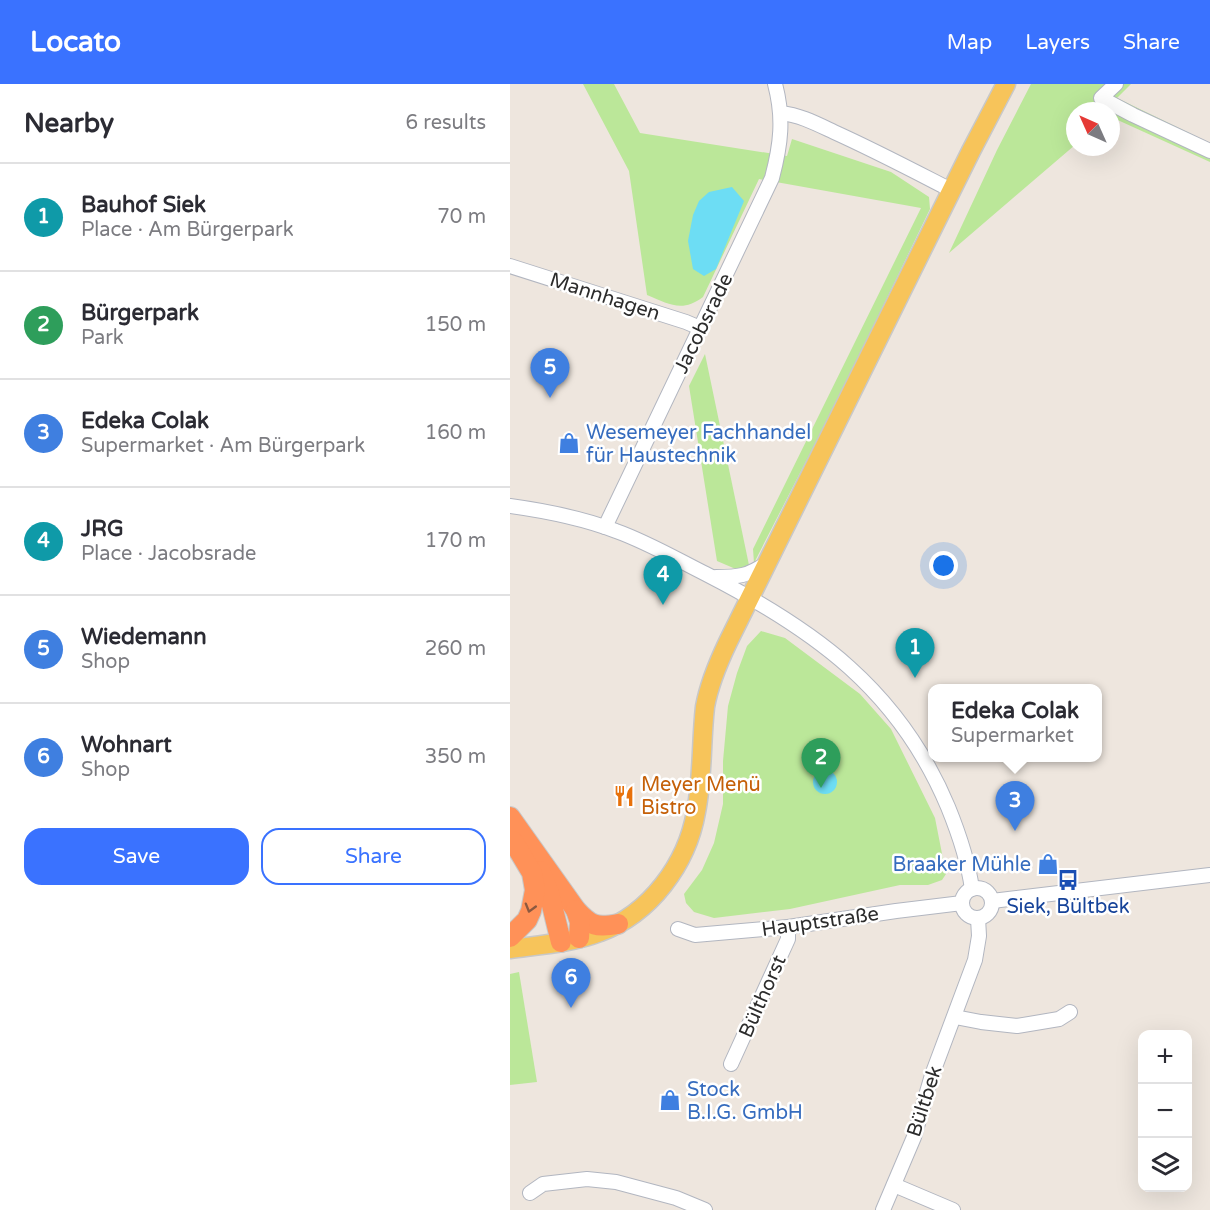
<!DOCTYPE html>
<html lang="en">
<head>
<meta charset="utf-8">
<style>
  body { margin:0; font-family:"Varela Round",sans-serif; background:#f7f7f7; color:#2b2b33 }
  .controls { position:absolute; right:18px; bottom:18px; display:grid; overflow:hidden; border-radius:12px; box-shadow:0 6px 24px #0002 }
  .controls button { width:54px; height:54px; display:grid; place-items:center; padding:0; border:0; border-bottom:2px solid #e1e1e2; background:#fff; color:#2b2b33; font:30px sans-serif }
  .compass { position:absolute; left:556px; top:18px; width:54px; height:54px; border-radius:50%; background:#fff; box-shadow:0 6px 24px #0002; rotate:315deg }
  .you { position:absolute; left:434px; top:482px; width:21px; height:21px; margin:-15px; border:4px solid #fff; border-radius:50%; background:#1a73e8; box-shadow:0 0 0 9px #1a73e833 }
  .badge { display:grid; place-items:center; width:39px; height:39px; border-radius:50%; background:#3a72ff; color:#fff; font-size:20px; font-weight:700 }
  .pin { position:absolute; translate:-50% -50px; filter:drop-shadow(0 2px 3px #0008) }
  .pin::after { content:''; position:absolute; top:32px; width:21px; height:18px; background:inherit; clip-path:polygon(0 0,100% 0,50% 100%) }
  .popup { position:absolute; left:418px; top:600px; width:174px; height:78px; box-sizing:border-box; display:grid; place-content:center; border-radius:12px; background:#fff; filter:drop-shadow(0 2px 4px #0005); font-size:20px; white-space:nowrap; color:#7c7c81 }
  .popup b { font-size:22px; color:#2b2b33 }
  .popup::after { content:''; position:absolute; left:50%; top:100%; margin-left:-12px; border:12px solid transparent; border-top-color:#fff }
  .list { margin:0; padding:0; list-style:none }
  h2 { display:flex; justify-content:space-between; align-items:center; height:78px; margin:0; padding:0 24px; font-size:26px }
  h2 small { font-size:20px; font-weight:400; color:#7c7c81 }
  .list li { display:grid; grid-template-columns:39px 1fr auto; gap:18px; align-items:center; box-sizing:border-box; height:108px; padding:0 24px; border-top:2px solid #e1e1e2 }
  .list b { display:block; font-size:22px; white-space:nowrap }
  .list p { margin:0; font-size:20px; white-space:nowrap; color:#7c7c81 }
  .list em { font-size:20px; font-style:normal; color:#7c7c81 }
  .actions { display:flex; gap:12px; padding:18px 24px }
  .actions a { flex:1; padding:14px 0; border:2px solid #3a72ff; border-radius:18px; text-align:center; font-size:21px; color:#3a72ff }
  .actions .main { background:#3a72ff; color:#fff }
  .icon { flex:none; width:33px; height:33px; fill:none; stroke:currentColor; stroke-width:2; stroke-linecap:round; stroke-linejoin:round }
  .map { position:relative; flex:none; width:700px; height:1126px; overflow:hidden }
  header { display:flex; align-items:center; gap:36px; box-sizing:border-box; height:84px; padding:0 30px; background:#3a72ff; color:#fff }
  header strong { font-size:28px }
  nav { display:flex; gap:33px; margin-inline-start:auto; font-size:21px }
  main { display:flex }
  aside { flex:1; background:#fff }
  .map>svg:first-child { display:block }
  .green { fill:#bbe799 }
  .water { fill:#6dddf4 }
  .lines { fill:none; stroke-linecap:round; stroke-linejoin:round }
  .minor-casing { stroke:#b2b6c0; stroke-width:16 }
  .major-casing { stroke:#c8c8c8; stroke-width:21 }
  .highway-casing { stroke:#c8c8c8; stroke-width:22 }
  .minor { stroke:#fff; stroke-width:14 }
  .major { stroke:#f7c45a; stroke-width:18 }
  .highway { stroke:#ff9158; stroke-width:20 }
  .oneway { stroke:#8b5940 }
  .labels { text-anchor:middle; stroke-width:5; stroke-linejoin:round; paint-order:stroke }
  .street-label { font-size:20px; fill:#2c2c2c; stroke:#fff }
  .shop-label { font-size:20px; fill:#366cbe; stroke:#fff; text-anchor:start }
  .food-label { font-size:20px; fill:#c56008; stroke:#fff; text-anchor:start }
  .transit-label { font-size:20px; fill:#164399; stroke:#fff }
</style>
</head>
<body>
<header>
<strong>Locato</strong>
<nav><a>Map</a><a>Layers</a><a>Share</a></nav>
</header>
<main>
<aside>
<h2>Nearby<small>6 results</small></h2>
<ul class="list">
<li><span class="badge" style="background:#0f9aa8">1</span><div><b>Bauhof Siek</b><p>Place · Am Bürgerpark</p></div><em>70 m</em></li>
<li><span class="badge" style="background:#2e9e5b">2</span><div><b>Bürgerpark</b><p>Park</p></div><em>150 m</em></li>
<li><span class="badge" style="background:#3f7fe0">3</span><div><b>Edeka Colak</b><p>Supermarket · Am Bürgerpark</p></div><em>160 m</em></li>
<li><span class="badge" style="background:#0f9aa8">4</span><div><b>JRG</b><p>Place · Jacobsrade</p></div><em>170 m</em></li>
<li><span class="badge" style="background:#3f7fe0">5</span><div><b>Wiedemann</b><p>Shop</p></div><em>260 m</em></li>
<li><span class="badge" style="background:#3f7fe0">6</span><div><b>Wohnart</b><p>Shop</p></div><em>350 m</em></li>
</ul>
<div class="actions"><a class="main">Save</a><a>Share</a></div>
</aside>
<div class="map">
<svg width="700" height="1126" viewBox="0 0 700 1126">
  <rect width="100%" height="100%" fill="#eee6de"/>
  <!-- green -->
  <g class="green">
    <path d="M73,0H104L130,49L277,72L282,55L381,88L419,113L420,125L335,301L244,479L243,465L411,124L249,95L193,213C172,229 159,220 137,211L119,87Z"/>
    <polygon points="521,0 621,0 607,14 700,59 700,78 601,33 601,27 565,27 565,61 439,169 487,66"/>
    <polygon points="195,270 239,481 228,486 207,477 179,302"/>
    <polygon points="251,547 275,554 350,610 381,645 425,734 436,790 432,796 418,801 390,801 280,825 204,834 184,828 176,819 174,810 192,786 204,759 213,720 213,677 218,622 227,589 237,562"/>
    <polygon points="9,888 27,998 0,1001 0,890"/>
  </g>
  <!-- water -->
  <g class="water">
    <polygon points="222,103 234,117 206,185 194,192 183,185 178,157 183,131 189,117 199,108"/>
    <circle cx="315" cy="698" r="12"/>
  </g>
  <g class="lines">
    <defs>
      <g id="minor">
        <polyline points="606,0 591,14 623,31 700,67"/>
        <path d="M271,29C290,31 307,40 324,48C364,66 402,86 441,106"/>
        <polyline points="0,182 176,238 190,244"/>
        <path d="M0,422C36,427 72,434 106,447C137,458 166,475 196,490C305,546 389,606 438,723C449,750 458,776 462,805"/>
        <path d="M95,443L262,94C271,60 274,34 265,0"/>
        <path d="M206,493C230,493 237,492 257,479"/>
        <circle cx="467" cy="819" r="15"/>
        <polyline points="482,817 700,791"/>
        <polyline points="168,845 185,851 278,843 386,827 452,819"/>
        <polyline points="445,933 471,938 507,942 549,935 560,928"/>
        <polyline points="221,980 278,855 278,843"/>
        <polyline points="384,1101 443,1126"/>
        <polyline points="20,1109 33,1100 77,1095 106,1098 166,1114 195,1126"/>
        <polyline points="373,1126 404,1053 422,991 465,876 469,852 468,834"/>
      </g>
      <path id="major" d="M0,865C30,861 62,859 90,848C140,830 177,780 186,728C193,693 191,658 195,623C199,600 208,579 218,558L461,67L496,0"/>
      <g id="highway">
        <path d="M0,733L66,826C81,842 86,844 108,840"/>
        <polyline points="30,787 39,809 51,858"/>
        <polyline points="66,826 70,838 69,854"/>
        <polyline points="0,853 17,836 21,827 25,806 22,789 3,757"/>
      </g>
    </defs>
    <!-- minor casing -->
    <use href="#minor" class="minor-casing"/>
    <!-- major casing -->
    <use href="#major" class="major-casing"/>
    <!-- highway casing -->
    <use href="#highway" class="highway-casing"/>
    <!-- minor -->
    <use href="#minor" class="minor"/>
    <!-- major -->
    <use href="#major" class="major"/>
    <!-- highway -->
    <use href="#highway" class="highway"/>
  </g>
  <!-- one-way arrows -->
  <defs><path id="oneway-chevron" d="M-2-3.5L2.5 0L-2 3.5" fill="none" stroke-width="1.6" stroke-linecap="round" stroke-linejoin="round" transform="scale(1.5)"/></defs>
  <use class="oneway" href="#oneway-chevron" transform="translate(20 824) rotate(106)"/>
  <!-- icons -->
  <defs>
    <symbol id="shop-bare" viewBox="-9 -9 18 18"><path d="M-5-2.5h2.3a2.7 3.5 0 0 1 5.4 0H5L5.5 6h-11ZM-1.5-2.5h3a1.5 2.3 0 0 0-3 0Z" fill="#3f7fe0" stroke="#fff" stroke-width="2.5" paint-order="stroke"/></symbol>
    <symbol id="restaurant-bare" viewBox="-9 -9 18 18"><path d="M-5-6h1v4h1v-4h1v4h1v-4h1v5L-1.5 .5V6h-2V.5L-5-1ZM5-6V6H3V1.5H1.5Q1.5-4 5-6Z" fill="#e8710a" stroke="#fff" stroke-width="2.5" paint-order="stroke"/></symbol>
    <symbol id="bus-bare" viewBox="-9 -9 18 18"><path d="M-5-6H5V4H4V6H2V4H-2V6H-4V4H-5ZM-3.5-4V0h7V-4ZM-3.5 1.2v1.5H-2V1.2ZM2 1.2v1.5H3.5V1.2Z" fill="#1a4fb4" stroke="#fff" stroke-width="2.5" paint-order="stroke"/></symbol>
  </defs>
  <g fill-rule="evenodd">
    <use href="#shop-bare" x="44" y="344" width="30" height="30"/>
    <use href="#restaurant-bare" x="99" y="697" width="30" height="30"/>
    <use href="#shop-bare" x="523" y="765" width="30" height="30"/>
    <use href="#bus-bare" x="543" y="781" width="30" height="30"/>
    <use href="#shop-bare" x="145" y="1001" width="30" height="30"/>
  </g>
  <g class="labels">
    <!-- street labels -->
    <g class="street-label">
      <text transform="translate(95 212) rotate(18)" y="7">Mannhagen</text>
      <text transform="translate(193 239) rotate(-64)" y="7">Jacobsrade</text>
      <text transform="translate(310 837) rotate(-8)" y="7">Hauptstraße</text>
      <text transform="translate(252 912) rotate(-66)" y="7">Bülthorst</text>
      <text transform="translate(414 1017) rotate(-72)" y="7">Bültbek</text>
    </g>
    <!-- shop labels -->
    <g class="shop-label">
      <text x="76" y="355">Wesemeyer Fachhandel<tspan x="76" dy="23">für Haustechnik</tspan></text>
      <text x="521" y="787" text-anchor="end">Braaker Mühle</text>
      <text x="177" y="1012">Stock<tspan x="177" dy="23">B.I.G. GmbH</tspan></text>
    </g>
    <!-- food labels -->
    <g class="food-label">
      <text x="131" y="707">Meyer Menü<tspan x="131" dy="23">Bistro</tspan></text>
    </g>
    <!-- transit labels -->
    <g class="transit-label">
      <text x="558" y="829">Siek, Bültbek</text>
    </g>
  </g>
</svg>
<div class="controls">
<button>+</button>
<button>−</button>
<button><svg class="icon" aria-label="layers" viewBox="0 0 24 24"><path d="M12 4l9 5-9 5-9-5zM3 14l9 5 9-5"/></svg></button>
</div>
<svg class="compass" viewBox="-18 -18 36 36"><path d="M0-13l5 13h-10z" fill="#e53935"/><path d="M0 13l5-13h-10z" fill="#7c7c81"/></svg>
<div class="you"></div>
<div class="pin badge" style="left:405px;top:594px;background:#0f9aa8">1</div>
<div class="pin badge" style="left:311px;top:704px;background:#2e9e5b">2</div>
<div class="pin badge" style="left:505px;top:747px;background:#3f7fe0">3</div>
<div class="popup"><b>Edeka Colak</b>Supermarket</div>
<div class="pin badge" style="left:153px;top:521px;background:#0f9aa8">4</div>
<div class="pin badge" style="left:40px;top:314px;background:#3f7fe0">5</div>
<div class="pin badge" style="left:61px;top:924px;background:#3f7fe0">6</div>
</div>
</main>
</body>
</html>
